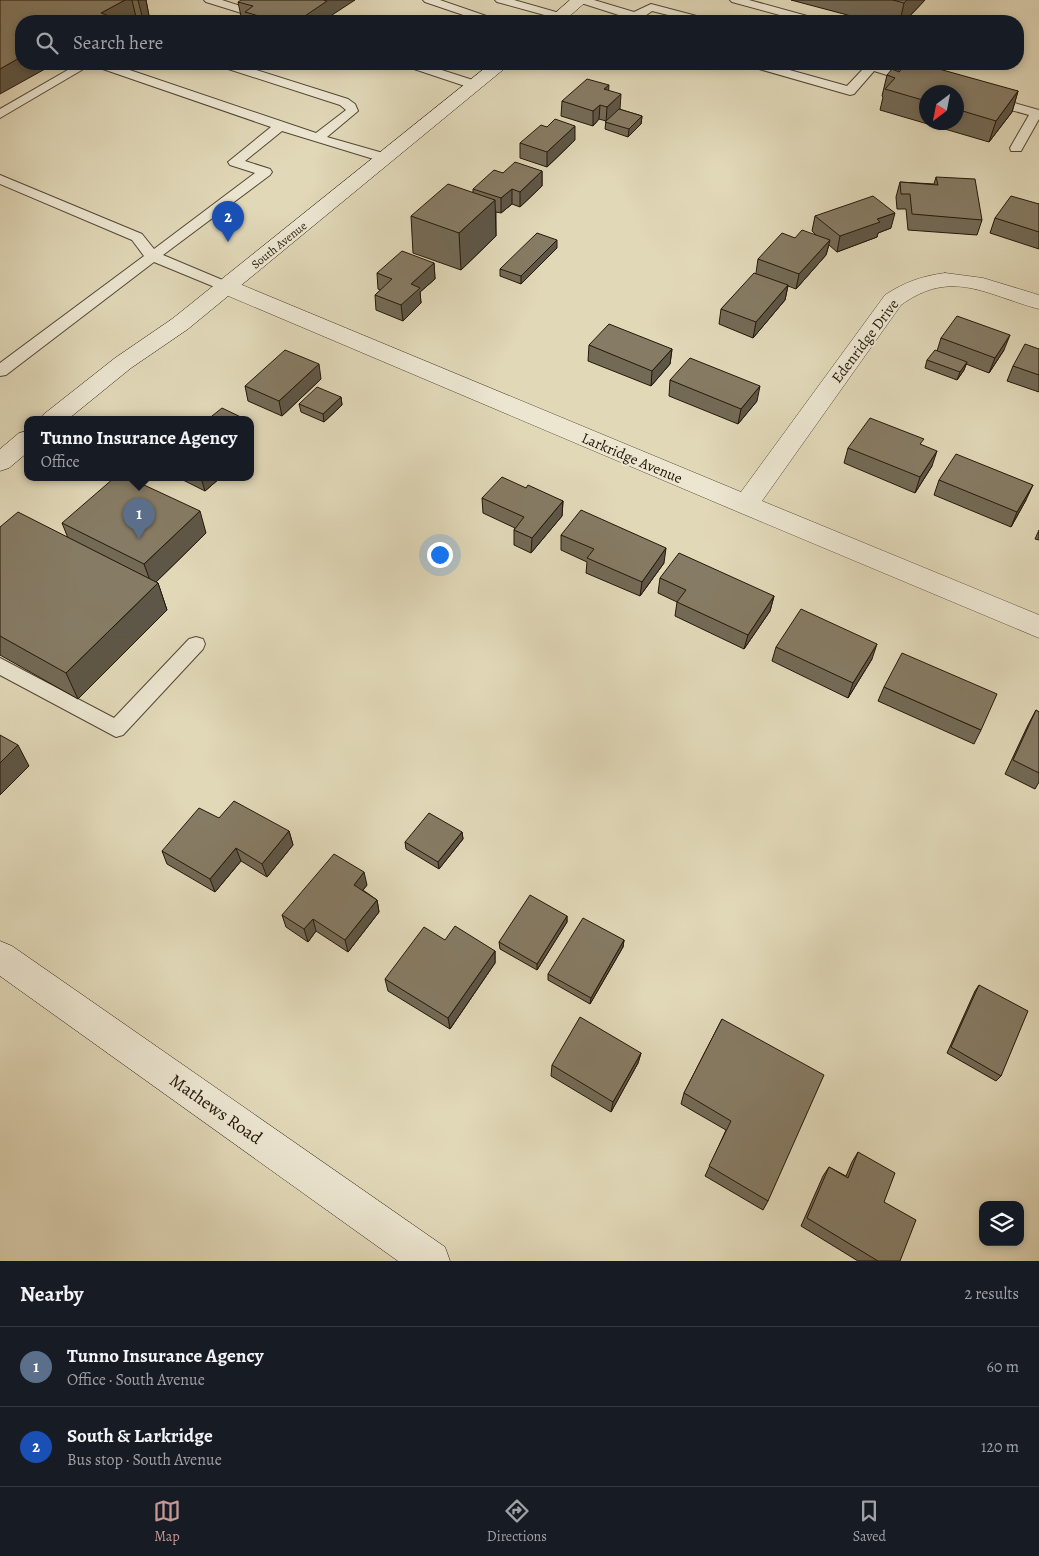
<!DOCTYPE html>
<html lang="en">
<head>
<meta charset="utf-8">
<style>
  body { margin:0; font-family:Alegreya,serif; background:#20242c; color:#f1f3f6 }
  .controls { position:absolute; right:15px; bottom:15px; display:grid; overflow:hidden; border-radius:10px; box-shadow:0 2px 8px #0003 }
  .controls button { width:45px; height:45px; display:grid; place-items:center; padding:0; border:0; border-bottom:1px solid #363941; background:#171b24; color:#f1f3f6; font:25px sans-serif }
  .compass { position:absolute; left:919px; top:85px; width:45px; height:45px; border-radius:50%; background:#171b24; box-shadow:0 2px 8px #0003; rotate:212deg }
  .you { position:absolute; left:439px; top:554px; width:18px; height:18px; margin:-12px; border:4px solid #fff; border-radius:50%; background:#1a73e8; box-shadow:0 0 0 8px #1a73e833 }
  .badge { display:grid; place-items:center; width:32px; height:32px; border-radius:50%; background:#c59692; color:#fff; font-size:16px; font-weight:700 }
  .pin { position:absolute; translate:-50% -41px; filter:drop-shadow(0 1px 2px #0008) }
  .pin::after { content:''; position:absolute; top:26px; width:18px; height:15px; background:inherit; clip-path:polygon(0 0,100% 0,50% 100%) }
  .popup { position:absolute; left:24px; top:416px; width:230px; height:65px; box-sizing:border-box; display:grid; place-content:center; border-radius:10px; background:#171b24; filter:drop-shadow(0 1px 4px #0005); font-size:16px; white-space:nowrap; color:#9ea1a6 }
  .popup b { font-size:19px; color:#f1f3f6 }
  .popup::after { content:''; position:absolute; left:50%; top:100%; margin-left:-10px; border:10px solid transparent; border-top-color:#171b24 }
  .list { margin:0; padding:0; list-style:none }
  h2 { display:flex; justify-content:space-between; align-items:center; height:65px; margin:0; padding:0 20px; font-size:21px }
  h2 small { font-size:16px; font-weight:400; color:#9ea1a6 }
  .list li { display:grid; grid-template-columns:32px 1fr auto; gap:15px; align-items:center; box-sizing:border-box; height:80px; padding:0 20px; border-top:1px solid #363941 }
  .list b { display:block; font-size:19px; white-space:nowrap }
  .list p { margin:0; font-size:16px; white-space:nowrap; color:#9ea1a6 }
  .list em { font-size:16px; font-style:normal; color:#9ea1a6 }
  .icon { flex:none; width:28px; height:28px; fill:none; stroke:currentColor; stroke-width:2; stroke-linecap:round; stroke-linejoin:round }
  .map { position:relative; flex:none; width:1039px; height:1261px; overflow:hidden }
  .search { position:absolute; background:#171b24; box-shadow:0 2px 8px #0003; left:15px; right:15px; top:15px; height:55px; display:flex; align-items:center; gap:12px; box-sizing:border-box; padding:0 18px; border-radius:20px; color:#9ea1a6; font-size:19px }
  .sheet { height:225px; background:#171b24 }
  nav { display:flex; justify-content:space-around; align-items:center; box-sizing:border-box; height:70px; border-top:1px solid #363941; background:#171b24; font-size:14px; color:#9ea1a6 }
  nav a { display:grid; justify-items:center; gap:2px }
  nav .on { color:#c59692 }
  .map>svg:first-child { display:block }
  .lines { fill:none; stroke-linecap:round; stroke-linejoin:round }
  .lane-casing { stroke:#534735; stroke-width:2 }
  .street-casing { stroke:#534735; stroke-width:1 }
  .secondary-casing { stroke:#241709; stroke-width:1 }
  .lane { fill:#ece6d1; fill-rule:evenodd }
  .street { fill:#ece6d1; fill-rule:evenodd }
  .secondary { fill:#ece6d1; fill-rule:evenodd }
  .wall { fill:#736a56; stroke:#241709; fill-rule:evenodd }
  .shaded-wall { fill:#5e5646; stroke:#241709 }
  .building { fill:#867b64; stroke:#241709 }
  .labels { text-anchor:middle; stroke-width:4; stroke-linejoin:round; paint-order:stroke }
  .far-street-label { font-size:12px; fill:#241709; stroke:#ece6d1 }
  .street-label { font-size:15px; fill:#241709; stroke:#ece6d1 }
  .near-street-label { font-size:18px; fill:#241709; stroke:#ece6d1 }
</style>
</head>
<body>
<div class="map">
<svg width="1039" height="1261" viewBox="0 0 1039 1261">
  <rect width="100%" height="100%" fill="#e1d8b8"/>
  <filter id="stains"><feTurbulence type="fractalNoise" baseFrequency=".004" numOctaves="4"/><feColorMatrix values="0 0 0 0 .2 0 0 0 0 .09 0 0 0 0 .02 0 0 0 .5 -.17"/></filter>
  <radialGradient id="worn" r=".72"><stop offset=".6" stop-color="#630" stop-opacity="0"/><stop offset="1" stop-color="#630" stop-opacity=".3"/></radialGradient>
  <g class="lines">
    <defs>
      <g id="lane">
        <polygon points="204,0 222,0 259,12 261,14 259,16 251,16 206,2"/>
        <polygon points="423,0 440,0 495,19 497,21 481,21 425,2"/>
        <polygon points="495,0 514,0 563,14 565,16 559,19 497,2"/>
        <polygon points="576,0 594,0 634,12 651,4 708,19 710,21 692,21 652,11 638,21 626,21 628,18 578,2"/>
        <polygon points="730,0 749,0 818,19 820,21 802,21 732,2"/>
        <polygon points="78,64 92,64 0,118 0,109"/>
        <polygon points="95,64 112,64 316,133 346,110 340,105 222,67 220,64 237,64 348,99 355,104 358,111 327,137 390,155 392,158 385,162 380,161 282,131 245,161 270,169 272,172 270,175 163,255 232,284 234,287 232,290 222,290 154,262 6,375 0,376 0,363 144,256 132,240 0,184 0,175 142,234 154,249 255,173 230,165 228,162 271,127 97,67"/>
        <polygon points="406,64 423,64 479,82 481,85 475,89 471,88 408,67"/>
        <polygon points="750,64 768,64 847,86 863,69 854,67 852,64 872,64 917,76 919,79 913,83 874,71 854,94 850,95 752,67"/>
        <polygon points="990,96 1039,110 1039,119 1021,151 1011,151 1010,148 1029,115 986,103 984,100 986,97"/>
        <polygon points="196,637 203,639 205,644 203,649 123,735 116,737 0,675 0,658 114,718 189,639"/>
      </g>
      <path id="street" d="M945,273L983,278L1039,295V309C986,295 952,268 901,305L762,501L1039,615V638L736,511L219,292L216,287L219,282L227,281L235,282L741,492L885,295C905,282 922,276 945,273Z"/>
      <g id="secondary">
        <polygon points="570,0 588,0 564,21 546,21"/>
        <polygon points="490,64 510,64 188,329 131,368 67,420 40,420 44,414 115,358 172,319"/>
        <polygon points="28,431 28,452 9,468 0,471 0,449 19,433"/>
        <polygon points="0,941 12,946 445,1247 450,1261 398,1261 0,976"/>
      </g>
    </defs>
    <!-- lane casing -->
    <use href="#lane" class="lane-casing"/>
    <!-- street casing -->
    <use href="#street" class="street-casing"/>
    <!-- secondary casing -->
    <use href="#secondary" class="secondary-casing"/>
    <!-- lane -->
    <use href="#lane" class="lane"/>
    <!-- street -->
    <use href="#street" class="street"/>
    <!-- secondary -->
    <use href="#secondary" class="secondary"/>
  </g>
  <!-- wall -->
  <g class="wall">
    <polygon points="0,0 146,0 149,16 143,20 136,17 129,21 21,21"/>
    <polygon points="791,0 925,0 905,21 870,21"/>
    <polygon points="238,2 329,17 329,21 242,21"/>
    <path d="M899,72L1018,91L1012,112L989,142L880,110L883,97L882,96L887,75ZM926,92H956V122H926Z"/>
    <polygon points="608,91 620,109 619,109 642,116 641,124 628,137 605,129 606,121 599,119 593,126 561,116 562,101"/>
    <polygon points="547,127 575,140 547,167 520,158 520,143"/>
    <polygon points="542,171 542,186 520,207 512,204 501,213 496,212 496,236 461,270 413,253 411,216 473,192 473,189 503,173"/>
    <polygon points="936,177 982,220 977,235 908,230 906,209 897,209 896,197 900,182 934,184"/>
    <polygon points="1039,204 1039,249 990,233 995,218"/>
    <polygon points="815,216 891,228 878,233 877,237 837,252 829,245 826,255 796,289 788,286 785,300 753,338 719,324 721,309 756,273 758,259 795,238 817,236 812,231"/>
    <polygon points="557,248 521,284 500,276 500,269"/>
    <polygon points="434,263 435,279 420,292 421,303 403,321 376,310 375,295 381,290 378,289 377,273"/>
    <polygon points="941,338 1004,350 989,373 966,364 964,370 957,380 925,368 927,360 937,351"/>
    <polygon points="589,345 672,349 670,364 651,386 588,361"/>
    <polygon points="1039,349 1039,392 1007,381 1013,366"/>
    <polygon points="321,379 282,416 248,401 245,386"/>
    <polygon points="670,380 757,401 738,424 669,396"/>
    <polygon points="341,397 342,405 324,422 301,412 299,404"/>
    <polygon points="922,445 932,466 915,493 844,463 848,448"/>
    <polygon points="179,478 220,478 205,491"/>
    <polygon points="939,480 1026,500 1011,527 934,495"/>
    <polygon points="526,488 563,501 562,516 531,553 514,545 514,530 515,528 483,513 482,498"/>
    <polygon points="62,523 206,533 156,582 158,583 167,610 78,699 0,655 0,527 68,538"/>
    <polygon points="1039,530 1039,540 1035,539"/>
    <polygon points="561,535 664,563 640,596 586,573 587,562 561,550"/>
    <polygon points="660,578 774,596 770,611 744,649 675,616 677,602 658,593"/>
    <polygon points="776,647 872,659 848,698 772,661"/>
    <polygon points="884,687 981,730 974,744 878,701"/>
    <polygon points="1036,710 1039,712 1039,782 1035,789 1005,774 1028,725"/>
    <polygon points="219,818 289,831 293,845 267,877 241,861 215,892 167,864 162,851"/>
    <polygon points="462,832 463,839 439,869 406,849 405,842"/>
    <polygon points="367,885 363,890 377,900 379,912 348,952 316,931 308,942 286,927 282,915"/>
    <polygon points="567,916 567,922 537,970 500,949 499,942"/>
    <polygon points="445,940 495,951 495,963 450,1029 388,991 385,979"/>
    <polygon points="624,940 623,947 590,1004 548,980 548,974"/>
    <polygon points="979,985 1001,1076 996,1081 947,1053 975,991"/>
    <polygon points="722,1019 768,1201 763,1210 705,1176 726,1130 681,1104 684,1093"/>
    <polygon points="641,1053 638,1063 611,1112 551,1076 552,1065"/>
    <polygon points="858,1152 884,1202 900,1261 858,1261 801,1226 823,1176 829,1167 846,1176 852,1162"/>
  </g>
  <!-- shaded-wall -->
  <g class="shaded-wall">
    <polygon points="125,0 132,0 136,17 129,21 101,21 101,13"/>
    <polygon points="138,0 146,0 149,16 143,20"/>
    <polygon points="322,0 355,0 329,17 329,21 299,21 299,20"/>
    <polygon points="907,0 925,0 905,21 900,21 904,3"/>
    <polygon points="21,57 21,64 54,64 0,94 0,69"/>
    <polygon points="609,85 608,100 604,89"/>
    <polygon points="1018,91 1012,112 989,142 996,121"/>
    <polygon points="621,94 620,109 606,122 607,107"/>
    <polygon points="600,105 599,119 593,126 593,111"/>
    <polygon points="642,116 641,124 628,137 629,129"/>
    <polygon points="575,126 575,140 547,167 547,152"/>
    <polygon points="542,171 542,186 520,207 520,192"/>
    <polygon points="512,189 512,204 501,213 501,198"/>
    <polygon points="495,200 496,236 461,270 459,233"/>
    <polygon points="895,213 891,228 878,233 877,237 837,252 840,236 877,219"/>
    <polygon points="557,240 557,248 521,284 521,276"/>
    <polygon points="830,240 826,255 796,289 799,274"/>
    <polygon points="434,263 435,279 420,292 421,303 403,321 401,305 411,284"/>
    <polygon points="788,285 785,300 753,338 756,322"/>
    <polygon points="1010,335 1004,350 989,373 995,358"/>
    <polygon points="672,349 670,364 651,386 652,371"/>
    <polygon points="967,362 964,370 957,380 960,372"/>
    <polygon points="319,364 321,379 282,416 279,401"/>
    <polygon points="760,386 757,401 738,424 741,409"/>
    <polygon points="341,397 342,405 324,422 323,414"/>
    <polygon points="250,424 253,437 250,439"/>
    <polygon points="937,451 932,466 915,493 920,477"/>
    <polygon points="201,478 220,478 205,491"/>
    <polygon points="1033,485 1026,500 1011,527 1017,512"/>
    <polygon points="563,501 562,516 531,553 532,538"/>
    <polygon points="200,511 206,533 152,586 144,564"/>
    <polygon points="666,548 664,563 640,596 642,582"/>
    <polygon points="158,583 167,610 78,699 66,673"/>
    <polygon points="774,596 770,611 744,649 748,635"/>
    <polygon points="877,644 872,659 848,698 853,683"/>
    <polygon points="18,745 29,766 0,795 0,763"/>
    <polygon points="289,831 293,845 267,877 262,864"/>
    <polygon points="462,832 463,839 439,869 438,862"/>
    <polygon points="236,848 241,861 215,892 210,879"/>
    <polygon points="364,872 367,885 357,897 354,885"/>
    <polygon points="377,900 379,912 348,952 345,940"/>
    <polygon points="567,916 567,922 537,970 537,964"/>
    <polygon points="313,919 316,931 308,942 304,929"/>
    <polygon points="624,940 623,947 590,1004 591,998"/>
    <polygon points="495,951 495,963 450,1029 448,1018"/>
    <polygon points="641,1053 638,1063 611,1112 613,1102"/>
  </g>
  <!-- building -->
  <g class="building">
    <polygon points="0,0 125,0 101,13 109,16 101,21 21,21 21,57 0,69"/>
    <polygon points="241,0 323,0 327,1 299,20 294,19 291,21 276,21 245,12 253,6 238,2"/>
    <polygon points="893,0 907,0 904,3"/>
    <polygon points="907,64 921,64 1018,91 996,121 956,109 956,92 926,92 926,101 885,89 895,78 887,75 892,69 899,72"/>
    <polygon points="587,79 609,85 604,89 621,94 607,107 600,105 593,111 562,101"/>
    <polygon points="619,109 642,116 629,129 605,122"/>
    <polygon points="555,119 575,126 547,152 520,143 541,125 547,127"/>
    <polygon points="515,162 542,171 520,192 512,189 501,198 473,189 494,170 503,173"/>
    <polygon points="936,177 975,179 982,220 912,214 910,194 901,194 900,182 938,185"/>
    <polygon points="448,184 495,200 459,233 411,216"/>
    <polygon points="873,196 895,213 877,219 880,222 840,236 815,216"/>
    <polygon points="1011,196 1039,204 1039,232 995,218"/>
    <polygon points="802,230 830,240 799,274 758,259 782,233 795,238"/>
    <polygon points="537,233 557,240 521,276 500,269"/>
    <polygon points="402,251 434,263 411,284 420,288 401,305 375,295 392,279 377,273"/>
    <polygon points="754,273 788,285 756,322 721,309"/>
    <polygon points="957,316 1010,335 995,358 941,338"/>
    <polygon points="609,324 672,349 652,371 589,345"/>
    <polygon points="1025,344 1039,349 1039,375 1013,366"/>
    <polygon points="285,350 319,364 279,401 245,386"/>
    <polygon points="935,350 967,362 960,372 927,360"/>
    <polygon points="690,358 760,386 741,409 670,380"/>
    <polygon points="317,387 341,397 323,414 299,404"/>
    <polygon points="222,408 247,420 207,420"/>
    <polygon points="870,418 924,439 920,444 937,451 920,477 848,448"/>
    <polygon points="956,454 1033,485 1017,512 939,480"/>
    <polygon points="502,477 526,488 528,485 563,501 532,538 514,530 524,517 482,498"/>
    <polygon points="114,478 129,478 200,511 144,564 62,523"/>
    <polygon points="581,510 666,548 642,582 587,558 594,549 561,535"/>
    <polygon points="18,512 158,583 66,673 0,636 0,527"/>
    <polygon points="679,553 774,596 748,635 677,602 686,590 660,578"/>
    <polygon points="801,609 877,644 853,683 776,647"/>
    <polygon points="902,653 997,694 981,730 884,687"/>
    <polygon points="1036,710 1039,712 1039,773 1013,760"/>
    <polygon points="0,735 18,745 0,763"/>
    <polygon points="234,801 289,831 262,864 236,848 210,879 162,851 199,808 219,818"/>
    <polygon points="429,813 462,832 438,862 405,842"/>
    <polygon points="334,854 364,872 354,885 377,900 345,940 313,919 304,929 282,915"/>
    <polygon points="530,895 567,916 537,964 499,942"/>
    <polygon points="583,918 624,940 591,998 548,974"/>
    <polygon points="455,926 495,951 448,1018 385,979 424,927 445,940"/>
    <polygon points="979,985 1028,1011 1001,1076 951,1047"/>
    <polygon points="580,1017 641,1053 613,1102 552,1065"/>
    <polygon points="722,1019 824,1075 768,1201 709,1166 731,1121 684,1093"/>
    <polygon points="858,1152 895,1173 884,1202 916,1220 900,1261 878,1261 807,1218 829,1167 848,1178"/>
  </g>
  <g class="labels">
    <!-- far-street labels -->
    <g class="far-street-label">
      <text transform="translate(279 245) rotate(-39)" y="4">South Avenue</text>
    </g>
    <!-- street labels -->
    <g class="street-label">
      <text transform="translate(865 341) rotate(-53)" y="5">Edenridge Drive</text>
      <text transform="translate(632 458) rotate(23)" y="5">Larkridge Avenue</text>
    </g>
    <!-- near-street labels -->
    <g class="near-street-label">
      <text transform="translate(216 1109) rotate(35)" y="6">Mathews Road</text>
    </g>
  </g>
  <rect width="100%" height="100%" filter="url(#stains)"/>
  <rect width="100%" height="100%" fill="url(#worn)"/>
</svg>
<div class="controls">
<button><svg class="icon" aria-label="layers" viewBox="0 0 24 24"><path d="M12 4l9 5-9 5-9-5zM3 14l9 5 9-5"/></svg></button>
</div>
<svg class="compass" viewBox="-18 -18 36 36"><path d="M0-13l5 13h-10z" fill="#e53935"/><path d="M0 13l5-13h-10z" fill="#9ea1a6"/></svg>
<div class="you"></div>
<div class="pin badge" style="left:139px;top:539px;background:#5c6f8a">1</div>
<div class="popup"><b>Tunno Insurance Agency</b>Office</div>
<div class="pin badge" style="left:228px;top:242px;background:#1a4fb4">2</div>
<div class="search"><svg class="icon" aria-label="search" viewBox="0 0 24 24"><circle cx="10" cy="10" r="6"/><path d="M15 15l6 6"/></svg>Search here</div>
</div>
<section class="sheet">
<h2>Nearby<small>2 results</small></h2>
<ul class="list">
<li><span class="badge" style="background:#5c6f8a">1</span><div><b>Tunno Insurance Agency</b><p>Office · South Avenue</p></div><em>60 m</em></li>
<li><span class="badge" style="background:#1a4fb4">2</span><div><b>South &amp; Larkridge</b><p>Bus stop · South Avenue</p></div><em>120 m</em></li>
</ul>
</section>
<nav>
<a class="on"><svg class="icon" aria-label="map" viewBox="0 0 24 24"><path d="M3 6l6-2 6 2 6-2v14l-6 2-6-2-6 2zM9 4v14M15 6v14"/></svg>Map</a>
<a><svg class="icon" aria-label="directions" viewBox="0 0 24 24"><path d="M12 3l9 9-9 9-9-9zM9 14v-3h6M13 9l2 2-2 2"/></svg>Directions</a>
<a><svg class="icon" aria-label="saved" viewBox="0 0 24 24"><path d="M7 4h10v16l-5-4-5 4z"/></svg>Saved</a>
</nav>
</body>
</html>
